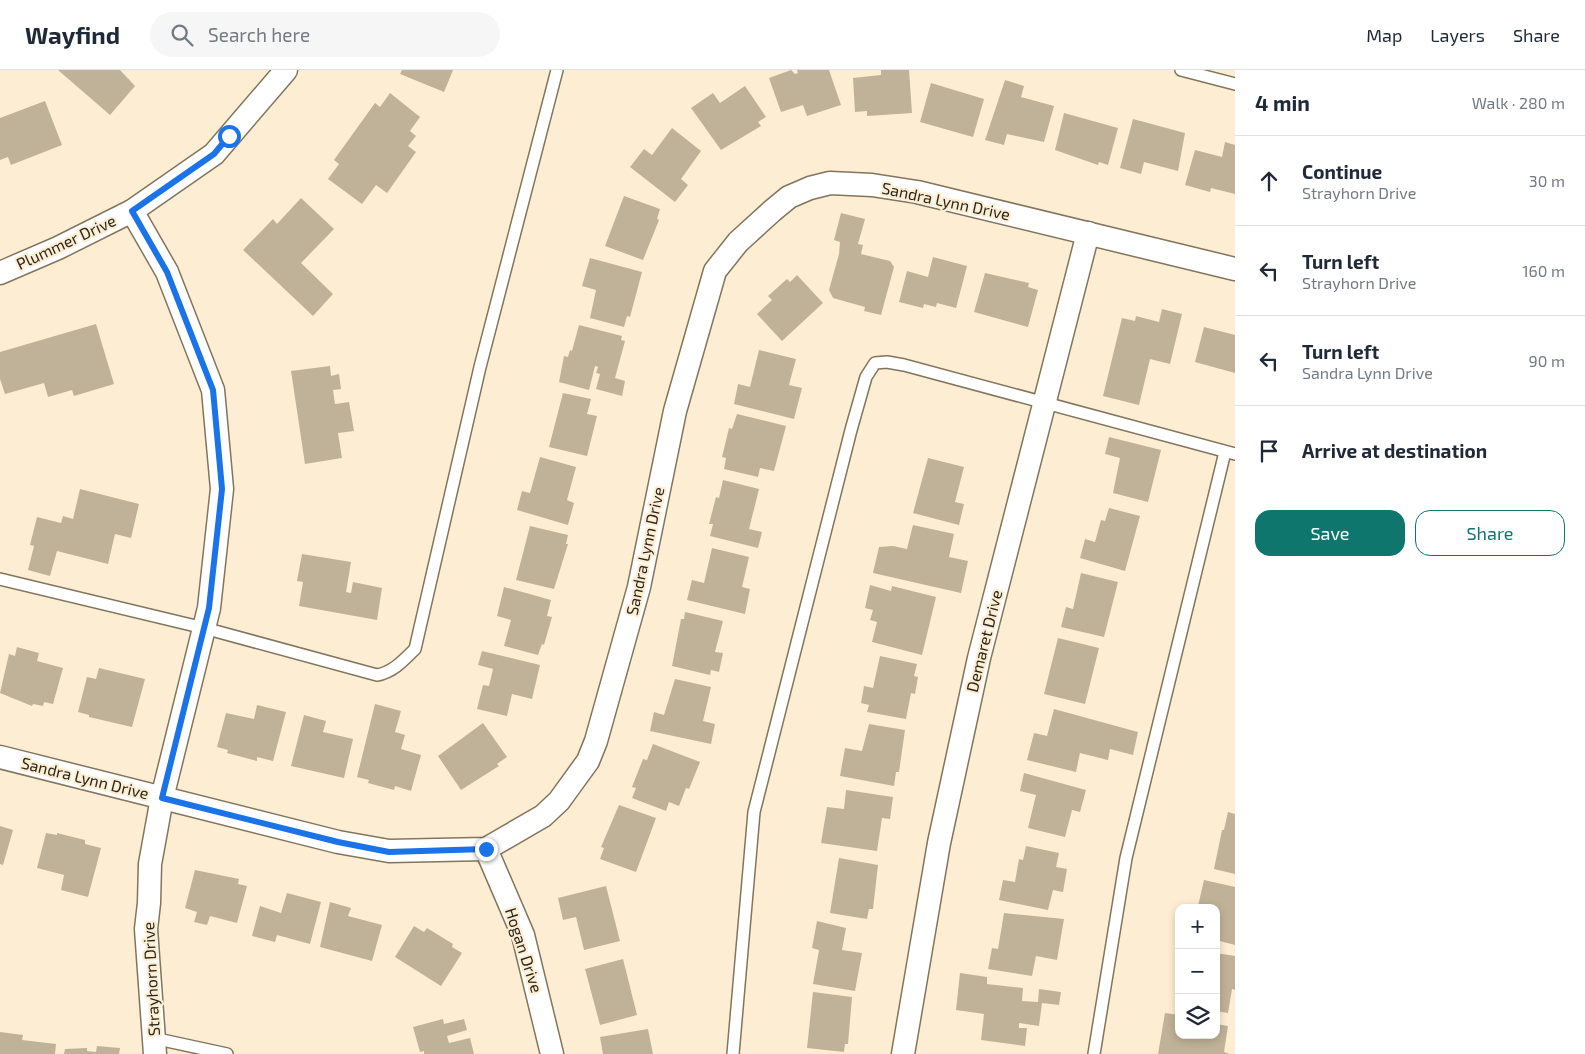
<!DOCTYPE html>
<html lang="en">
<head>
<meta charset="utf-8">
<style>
  body { margin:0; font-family:"Exo 2",sans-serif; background:#f6f6f7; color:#1f2937 }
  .controls { position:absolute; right:15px; bottom:15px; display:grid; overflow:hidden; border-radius:10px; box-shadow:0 2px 8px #0003 }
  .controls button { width:45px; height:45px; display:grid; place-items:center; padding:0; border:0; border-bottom:1px solid #e0e1e3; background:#fff; color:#1f2937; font:25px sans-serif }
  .stop { position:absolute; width:15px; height:15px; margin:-11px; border:4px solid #1a73e8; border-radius:50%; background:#fff }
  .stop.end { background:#1a73e8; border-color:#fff; box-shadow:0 1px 5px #0008 }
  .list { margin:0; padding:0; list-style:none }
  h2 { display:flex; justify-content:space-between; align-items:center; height:65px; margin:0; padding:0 20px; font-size:21px }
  h2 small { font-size:16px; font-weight:400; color:#747a83 }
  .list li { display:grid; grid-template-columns:32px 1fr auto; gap:15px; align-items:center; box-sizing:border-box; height:90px; padding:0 20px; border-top:1px solid #e0e1e3 }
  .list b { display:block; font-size:19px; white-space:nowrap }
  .list p { margin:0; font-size:16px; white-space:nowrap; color:#747a83 }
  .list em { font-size:16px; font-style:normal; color:#747a83 }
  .actions { display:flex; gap:10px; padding:15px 20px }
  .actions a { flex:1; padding:11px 0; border:1px solid #0f766e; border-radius:15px; text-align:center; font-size:18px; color:#0f766e }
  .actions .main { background:#0f766e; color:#fff }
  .icon { flex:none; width:28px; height:28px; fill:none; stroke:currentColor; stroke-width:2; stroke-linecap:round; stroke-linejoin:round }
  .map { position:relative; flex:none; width:1235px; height:984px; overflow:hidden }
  header { display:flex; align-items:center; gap:30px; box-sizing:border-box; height:70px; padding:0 25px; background:#fff; border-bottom:1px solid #e0e1e3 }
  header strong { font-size:24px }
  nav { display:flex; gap:28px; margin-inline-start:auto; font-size:18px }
  .search { width:350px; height:45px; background:#f6f6f7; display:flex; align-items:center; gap:12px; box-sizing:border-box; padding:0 18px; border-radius:28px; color:#747a83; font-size:19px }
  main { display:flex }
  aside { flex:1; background:#fff }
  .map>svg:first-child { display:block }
  .building { fill:#c0b298 }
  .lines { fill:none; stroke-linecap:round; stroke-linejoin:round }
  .service-casing { stroke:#82755d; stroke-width:14 }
  .minor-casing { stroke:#82755d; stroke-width:25 }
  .service { stroke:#fff; stroke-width:11 }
  .minor { stroke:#fff; stroke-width:22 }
  .route { stroke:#1a73e8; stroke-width:6 }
  .labels { text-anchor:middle; stroke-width:4.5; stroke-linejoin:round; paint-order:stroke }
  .street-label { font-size:16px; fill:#2b261c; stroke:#fdeed3 }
</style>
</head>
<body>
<header>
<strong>Wayfind</strong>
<div class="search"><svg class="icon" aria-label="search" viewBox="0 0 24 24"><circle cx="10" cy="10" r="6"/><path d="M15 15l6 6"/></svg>Search here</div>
<nav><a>Map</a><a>Layers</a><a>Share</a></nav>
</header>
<main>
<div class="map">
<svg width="1235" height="984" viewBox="0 0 1235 984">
  <rect width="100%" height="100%" fill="#fdeed3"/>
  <!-- building -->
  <g class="building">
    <polygon points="58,0 120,0 135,16 110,45"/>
    <polygon points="402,0 453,0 444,22 400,4"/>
    <polygon points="791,0 795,4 798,3 797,0 829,0 841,35 807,46 803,35 781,42 769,8"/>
    <polygon points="881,0 909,0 912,43 867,46 867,41 855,42 853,8 881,5"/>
    <polygon points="1005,10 1024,16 1021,27 1054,36 1044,72 1007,64 1004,75 985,70"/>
    <polygon points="931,13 984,29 973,67 920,52"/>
    <polygon points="745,16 766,47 758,52 761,56 721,80 691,38 713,23 720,33"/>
    <polygon points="390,23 420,47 410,61 416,66 408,76 416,82 387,123 376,115 362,134 328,109 339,94 334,90 375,33 380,37"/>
    <polygon points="45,31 62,75 11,95 8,87 0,90 0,48"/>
    <polygon points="1064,43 1118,58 1108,95 1099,92 1098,95 1055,80"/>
    <polygon points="1133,49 1185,63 1178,101 1144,92 1141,104 1120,98"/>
    <polygon points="672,58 701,81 681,109 688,115 675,132 630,97 644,79 652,85"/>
    <polygon points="1225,72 1235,75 1235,124 1211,118 1210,122 1185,115 1195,80 1222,87"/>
    <polygon points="624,126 660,139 657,149 659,150 643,190 605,176"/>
    <polygon points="301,128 334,159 301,193 333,224 313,246 243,180 273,149 277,154"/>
    <polygon points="841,143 865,149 858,174 863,175 861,184 890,191 894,197 881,245 864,241 865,237 833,228 829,220 839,184 840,172 834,170"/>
    <polygon points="933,187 967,196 956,238 937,233 936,237 924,234 923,238 899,232 907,201 928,207"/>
    <polygon points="590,188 642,202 630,247 627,246 624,257 590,248 596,220 582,216"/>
    <polygon points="985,203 1029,213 1028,217 1038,220 1028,257 974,242"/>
    <polygon points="797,205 823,233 782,271 757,244 772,230 768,226 787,209 790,212"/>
    <polygon points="1162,239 1182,244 1170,294 1150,289 1139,335 1103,326 1122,248 1135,251 1136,246 1159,252"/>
    <polygon points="96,254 114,314 74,326 72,320 48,327 44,313 5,324 0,309 0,282"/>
    <polygon points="579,255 622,266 621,270 625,271 615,308 625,311 622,326 596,319 600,304 596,303 598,297 595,296 589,320 559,312 564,286 568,287 570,280 572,281"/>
    <polygon points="1204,257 1235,265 1235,303 1195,292"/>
    <polygon points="759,280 796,289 789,315 802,318 794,349 734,334 738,314 750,317"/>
    <polygon points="330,296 331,306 339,304 341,319 333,320 335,334 349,332 354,361 338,363 342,388 305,394 291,301"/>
    <polygon points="563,323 591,329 587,344 597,346 587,386 549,377"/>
    <polygon points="737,344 786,356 774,401 760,398 758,407 724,399 726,388 722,387 729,358 732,359"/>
    <polygon points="1109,367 1161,380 1148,432 1113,423 1120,388 1105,384"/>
    <polygon points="540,387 576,397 567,430 574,433 568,455 517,440 522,421 530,423"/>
    <polygon points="928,388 964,397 955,432 964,434 959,455 913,443"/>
    <polygon points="723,410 759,419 749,459 762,462 758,478 710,466 713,454 709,454 716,427 719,428"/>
    <polygon points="80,419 139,434 131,468 115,464 108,494 57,481 50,506 28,500 34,476 30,475 37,447 61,453 63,446 73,449"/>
    <polygon points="1109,438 1140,446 1125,501 1080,488 1085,469 1095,472 1101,450 1105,451"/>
    <polygon points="913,455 954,464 949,487 968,491 961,523 873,503 879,477 893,476 907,479"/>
    <polygon points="530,456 568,465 566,474 568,474 554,519 516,510"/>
    <polygon points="712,478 749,487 742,517 750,519 745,544 687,530 692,510 704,513"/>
    <polygon points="302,484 351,492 346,522 351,523 353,512 382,518 377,550 299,536 303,512 297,511"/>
    <polygon points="1081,503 1118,512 1104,567 1061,557 1066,537 1073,539"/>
    <polygon points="870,515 891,521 892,516 936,527 922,585 872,572 877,552 870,550 873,540 865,538"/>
    <polygon points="504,517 551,530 547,546 552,547 544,575 542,574 538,585 504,576 511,550 497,546"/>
    <polygon points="685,542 723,551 715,582 723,583 719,602 711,600 710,605 672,596 681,549 684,549"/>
    <polygon points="1058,568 1099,578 1085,634 1044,624"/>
    <polygon points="17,577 39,583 37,591 63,598 53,634 44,632 43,636 33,634 32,636 0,623 9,584 15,586"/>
    <polygon points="482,581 540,595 532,629 512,624 507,646 477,639 483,615 489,616 493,599 478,595"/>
    <polygon points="880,586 917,594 914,606 918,607 915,624 911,623 906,649 867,642 869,635 861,633 864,616 873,618"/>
    <polygon points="99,598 145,609 132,657 89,647 89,645 78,642 87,607 96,609"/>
    <polygon points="675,609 711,617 703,651 715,654 711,674 650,661 654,642 664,645"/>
    <polygon points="375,634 401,641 395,662 405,665 401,679 421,685 411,721 395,716 394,720 368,713 369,710 357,707"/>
    <polygon points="257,635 286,642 273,691 257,687 257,691 227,683 228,680 217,677 226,643 254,649"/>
    <polygon points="1054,639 1138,662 1133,685 1110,679 1108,690 1080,683 1076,702 1027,690 1034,663 1047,666"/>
    <polygon points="304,645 326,651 323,662 353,669 344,708 291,696"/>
    <polygon points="483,653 507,687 497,694 499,696 461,720 438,686"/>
    <polygon points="869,654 905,660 899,702 896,702 894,716 840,706 845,678 862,681"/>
    <polygon points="653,674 700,692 689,719 686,718 679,736 669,732 666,741 632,728 636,718 632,717 643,689 647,690"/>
    <polygon points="1024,703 1086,720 1080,742 1072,740 1065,767 1028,758 1036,725 1020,721"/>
    <polygon points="846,720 893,727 890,749 882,748 877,781 821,773 827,737 844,739"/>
    <polygon points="619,735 656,748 636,802 600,789 604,778 601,777"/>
    <polygon points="1228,742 1235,744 1235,804 1214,799 1222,760 1224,760"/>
    <polygon points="0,756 13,760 3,795 0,794"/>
    <polygon points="46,763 57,765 57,763 85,770 85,774 101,778 88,827 61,820 64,805 37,798"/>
    <polygon points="1026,776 1059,783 1056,797 1067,799 1063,822 1053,820 1048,840 999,830 1003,810 1015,812 1019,789 1023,790"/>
    <polygon points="839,788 878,795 873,839 869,839 867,849 830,843"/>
    <polygon points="195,800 239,809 238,814 247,816 237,853 210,846 207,855 194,852 197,842 185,838"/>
    <polygon points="1204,810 1235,817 1235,875 1216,870 1216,838 1198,836"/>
    <polygon points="606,816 620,871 584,880 576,847 563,850 558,828"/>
    <polygon points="287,823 321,832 310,874 277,865 275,872 252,866 260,836 281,843"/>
    <polygon points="330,832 351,838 348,846 382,855 372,891 320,877"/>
    <polygon points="1004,843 1064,849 1057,890 1036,886 1032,906 988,899 992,878 998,879"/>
    <polygon points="817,851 846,858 842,880 862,883 855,921 813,914 819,880 812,878"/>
    <polygon points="414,856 424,862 427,858 453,874 452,877 462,883 441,916 395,887"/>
    <polygon points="1216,883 1235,886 1235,920 1232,919 1228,943 1216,941"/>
    <polygon points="623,889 637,945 600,955 585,899"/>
    <polygon points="960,903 987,907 987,914 1023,918 1022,931 1038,932 1039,919 1061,922 1059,935 1042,933 1039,956 1019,953 1019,958 1027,958 1025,976 981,970 984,944 956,940"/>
    <polygon points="813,922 852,927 848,974 845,974 844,982 807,978"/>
    <polygon points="1165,943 1179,945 1179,965 1216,965 1216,954 1228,956 1224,982 1230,984 1158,984"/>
    <polygon points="443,949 444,954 464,949 467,960 447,966 449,973 470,968 474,984 424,984 424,981 420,982 413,957"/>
    <polygon points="648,959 653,984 603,984 600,967"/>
    <polygon points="0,962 23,965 22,970 56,974 55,984 0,984"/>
    <polygon points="97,976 120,978 119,984 64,984 65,979 87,978 87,981 96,982"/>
  </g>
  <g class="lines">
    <defs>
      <g id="service">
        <polyline points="1181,0 1235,14"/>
        <path d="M0,509L204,558L377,605C393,602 403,591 415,579L480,297L557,0"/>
        <polyline points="153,968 227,984"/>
        <polyline points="733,984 754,742 851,360 866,307 875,293 887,292 904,295 1235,384"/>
        <polyline points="1094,984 1126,788 1225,382"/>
      </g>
      <g id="minor">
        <polyline points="132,141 167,202 213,320 222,419 209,538 162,728 150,794 149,833 146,859 155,984"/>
        <polyline points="0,203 58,178 132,141 214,84 286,0"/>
        <polyline points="0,687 338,772 389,781 486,779 543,746 559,731 588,691 596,671 639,517 675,341 715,201 738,172 772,141 789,127 810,118 830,113 872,115 917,122 1235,199"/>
        <polyline points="486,779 523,865 552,984"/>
        <polyline points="903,984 939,773 979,588 1088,163"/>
      </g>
    </defs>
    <!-- service casing -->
    <use href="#service" class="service-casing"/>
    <!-- minor casing -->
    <use href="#minor" class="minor-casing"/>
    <!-- service -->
    <use href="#service" class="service"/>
    <!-- minor -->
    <use href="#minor" class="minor"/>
  </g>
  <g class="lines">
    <!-- route -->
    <polyline class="route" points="229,66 214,84 132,141 167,202 213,320 222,419 209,538 162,728 338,772 389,782 486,779"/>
  </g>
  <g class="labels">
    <!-- street labels -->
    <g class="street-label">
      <text transform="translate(946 131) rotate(12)" y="6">Sandra Lynn Drive</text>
      <text transform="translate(66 172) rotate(-25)" y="6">Plummer Drive</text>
      <text transform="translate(645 481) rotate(-78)" y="6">Sandra Lynn Drive</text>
      <text transform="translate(984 571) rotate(-76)" y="6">Demaret Drive</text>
      <text transform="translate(85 708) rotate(14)" y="6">Sandra Lynn Drive</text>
      <text transform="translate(524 880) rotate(72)" y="6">Hogan Drive</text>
      <text transform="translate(151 909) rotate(-93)" y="6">Strayhorn Drive</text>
    </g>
  </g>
</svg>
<div class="controls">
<button>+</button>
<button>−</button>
<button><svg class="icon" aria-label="layers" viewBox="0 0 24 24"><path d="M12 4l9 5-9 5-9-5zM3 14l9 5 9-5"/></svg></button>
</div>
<div class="stop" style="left:229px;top:66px"></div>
<div class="stop end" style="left:486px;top:779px"></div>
</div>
<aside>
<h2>4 min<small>Walk · 280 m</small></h2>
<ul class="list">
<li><svg class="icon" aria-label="ahead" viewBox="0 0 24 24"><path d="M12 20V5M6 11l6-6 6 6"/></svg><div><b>Continue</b><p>Strayhorn Drive</p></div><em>30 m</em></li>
<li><svg class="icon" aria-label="left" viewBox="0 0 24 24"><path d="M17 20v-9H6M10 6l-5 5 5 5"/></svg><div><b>Turn left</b><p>Strayhorn Drive</p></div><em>160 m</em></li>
<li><svg class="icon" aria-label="left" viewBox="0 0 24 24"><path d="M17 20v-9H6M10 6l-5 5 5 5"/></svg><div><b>Turn left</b><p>Sandra Lynn Drive</p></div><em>90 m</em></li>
<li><svg class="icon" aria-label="arrive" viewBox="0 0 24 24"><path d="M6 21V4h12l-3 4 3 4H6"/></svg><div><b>Arrive at destination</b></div></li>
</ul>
<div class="actions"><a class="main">Save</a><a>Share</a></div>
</aside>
</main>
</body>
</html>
